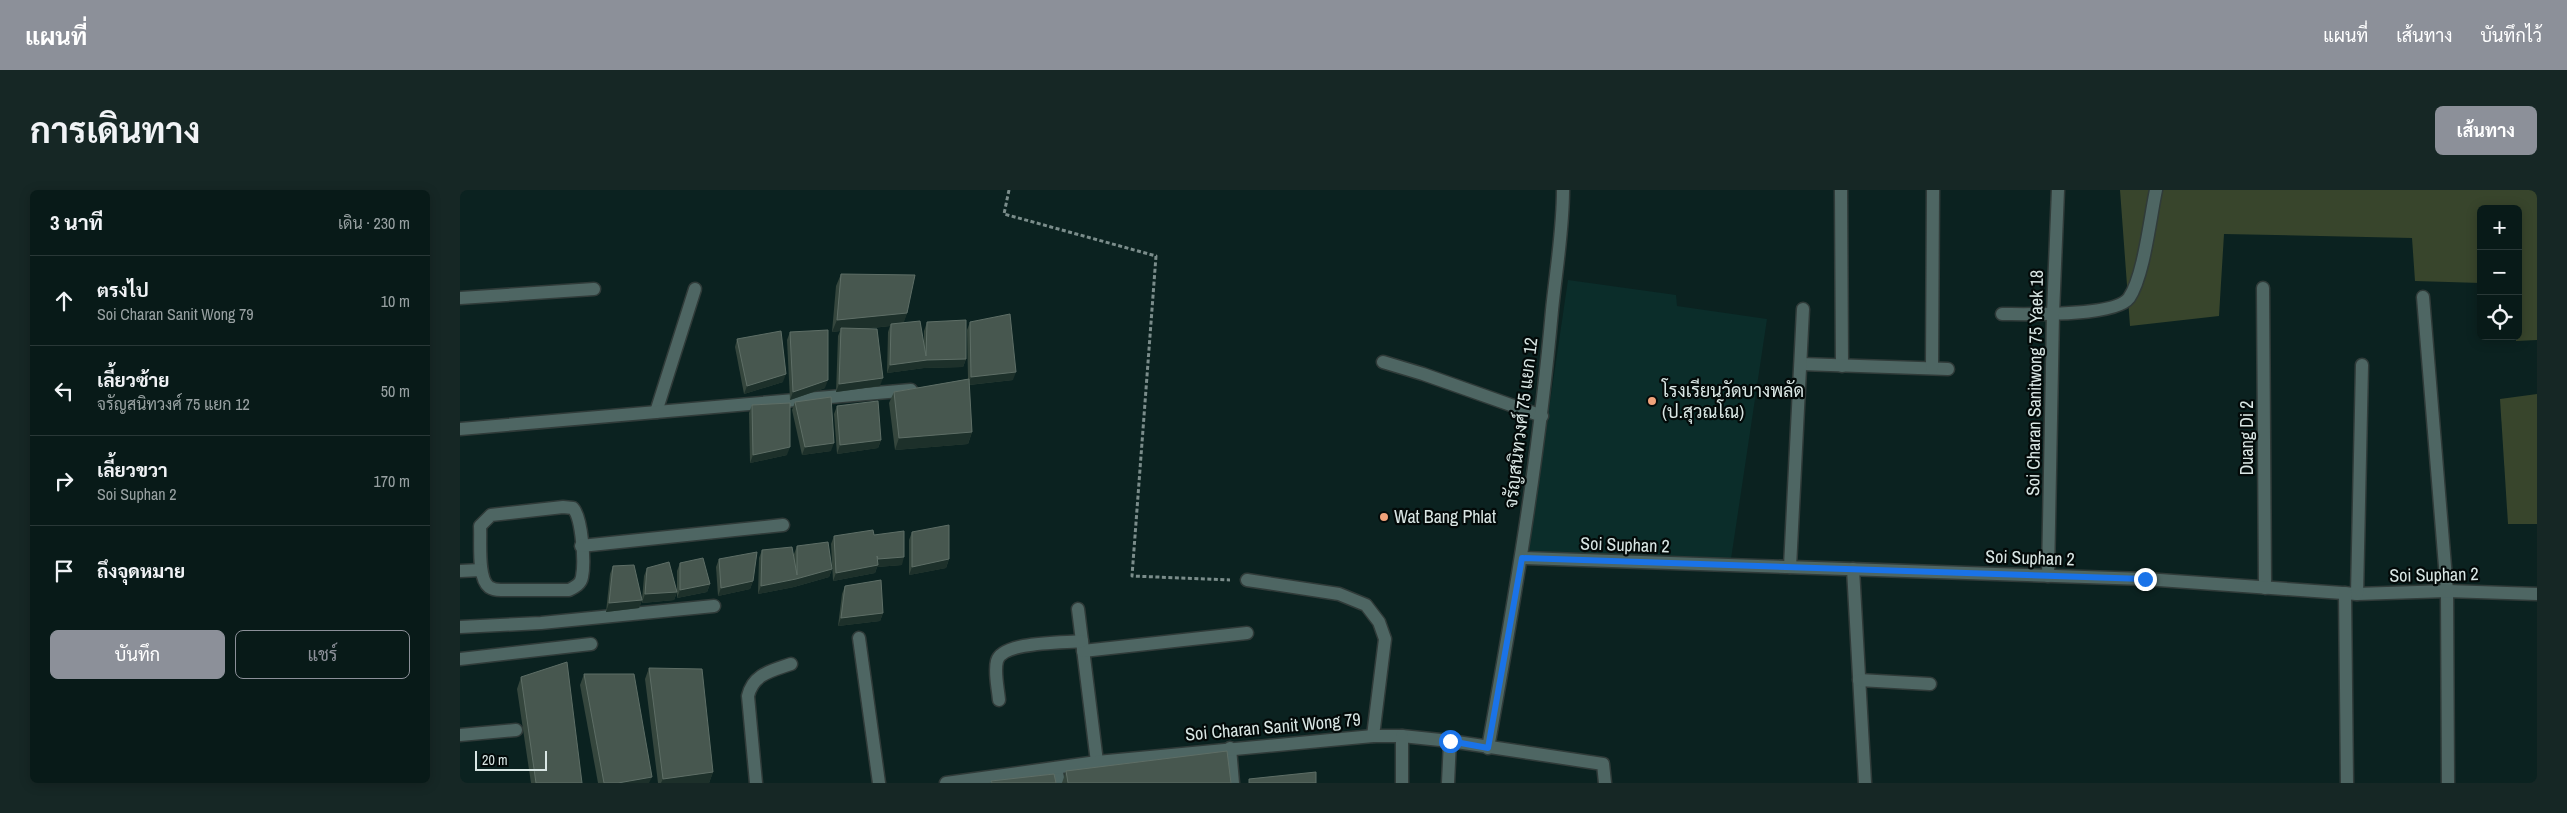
<!DOCTYPE html>
<html lang="th">
<head>
<meta charset="utf-8">
<style>
  body { margin:0; font-family:"Archivo Narrow",Sarabun,sans-serif; background:#162725; color:#f1f3f6 }
  .controls { position:absolute; right:15px; top:15px; display:grid; overflow:hidden; border-radius:8px; box-shadow:0 2px 12px #0003 }
  .controls button { width:45px; height:45px; display:grid; place-items:center; padding:0; border:0; border-bottom:1px solid #293837; background:#081a18; color:#f1f3f6; font:25px sans-serif }
  .scale { position:absolute; left:15px; bottom:12px; width:72px; box-sizing:border-box; padding-left:5px; border:2px solid #d9e6e4; border-top:0; font-size:14px; line-height:18px; white-space:nowrap; color:#d9e6e4; -webkit-text-stroke:4px #030a09; paint-order:stroke }
  .stop { position:absolute; width:15px; height:15px; margin:-11px; border:4px solid #1a73e8; border-radius:50%; background:#fff }
  .stop.end { background:#1a73e8; border-color:#fff; box-shadow:0 1px 5px #0008 }
  .list { margin:0; padding:0; list-style:none }
  h2 { display:flex; justify-content:space-between; align-items:center; height:65px; margin:0; padding:0 20px; font-size:21px }
  h2 small { font-size:16px; font-weight:400; color:#98a1a2 }
  .list li { display:grid; grid-template-columns:32px 1fr auto; gap:15px; align-items:center; box-sizing:border-box; height:90px; padding:0 20px; border-top:1px solid #293837 }
  .list b { display:block; font-size:19px; white-space:nowrap }
  .list p { margin:0; font-size:16px; white-space:nowrap; color:#98a1a2 }
  .list em { font-size:16px; font-style:normal; color:#98a1a2 }
  .actions { display:flex; gap:10px; padding:15px 20px }
  .actions a { flex:1; padding:11px 0; border:1px solid #8c9099; border-radius:8px; text-align:center; font-size:18px; color:#8c9099 }
  .actions .main { background:#8c9099; color:#fff }
  .icon { flex:none; width:28px; height:28px; fill:none; stroke:currentColor; stroke-width:2; stroke-linecap:round; stroke-linejoin:round }
  .map { position:relative; flex:none; width:2077px; height:593px; overflow:hidden; border-radius:8px }
  header { display:flex; align-items:center; gap:30px; box-sizing:border-box; height:70px; padding:0 25px; background:#8c9099; color:#fff }
  header strong { font-size:24px }
  nav { display:flex; gap:28px; margin-inline-start:auto; font-size:18px }
  .intro { display:flex; align-items:center; justify-content:space-between; box-sizing:border-box; height:120px; padding:0 30px }
  h1 { margin:0; font-size:35px }
  .button { padding:12px 22px; border-radius:8px; background:#8c9099; color:#fff; font-size:18px; font-weight:700 }
  main { display:flex; gap:30px; padding:0 30px }
  aside { flex:1; background:#081a18; border-radius:8px; box-shadow:0 2px 12px #0003 }
  .map>svg:first-child { display:block }
  .built { fill:#0b2d2a }
  .green { fill:#38452c }
  .lines { fill:none; stroke-linecap:round; stroke-linejoin:round }
  .minor-casing { stroke:#303b39; stroke-width:15 }
  .path { stroke:#7b8d8b; stroke-width:3; stroke-dasharray:4 2.5; stroke-linecap:butt }
  .minor { stroke:#4e6663; stroke-width:12 }
  .wall { fill:#35463d }
  .shaded-wall { fill:#1d302a }
  .building { fill:#47574f; stroke:#5e6e66 }
  .route { stroke:#1a73e8; stroke-width:6 }
  .poi-dot { fill:#f0a27a; stroke:#030a09; stroke-width:2 }
  .labels { text-anchor:middle; stroke-width:4.5; stroke-linejoin:round; paint-order:stroke }
  .street-label { font-size:18px; fill:#d9e6e4; stroke:#030a09 }
  .poi-label { font-size:18px; fill:#d9e6e4; stroke:#030a09; text-anchor:start }
</style>
</head>
<body>
<header>
<strong>แผนที่</strong>
<nav><a>แผนที่</a><a>เส้นทาง</a><a>บันทึกไว้</a></nav>
</header>
<div class="intro"><h1>การเดินทาง</h1><a class="button">เส้นทาง</a></div>
<main>
<aside>
<h2>3 นาที<small>เดิน · 230 m</small></h2>
<ul class="list">
<li><svg class="icon" aria-label="ahead" viewBox="0 0 24 24"><path d="M12 20V5M6 11l6-6 6 6"/></svg><div><b>ตรงไป</b><p>Soi Charan Sanit Wong 79</p></div><em>10 m</em></li>
<li><svg class="icon" aria-label="left" viewBox="0 0 24 24"><path d="M17 20v-9H6M10 6l-5 5 5 5"/></svg><div><b>เลี้ยวซ้าย</b><p>จรัญสนิทวงศ์ 75 แยก 12</p></div><em>50 m</em></li>
<li><svg class="icon" aria-label="right" viewBox="0 0 24 24"><path d="M7 20v-9h11M14 6l5 5-5 5"/></svg><div><b>เลี้ยวขวา</b><p>Soi Suphan 2</p></div><em>170 m</em></li>
<li><svg class="icon" aria-label="arrive" viewBox="0 0 24 24"><path d="M6 21V4h12l-3 4 3 4H6"/></svg><div><b>ถึงจุดหมาย</b></div></li>
</ul>
<div class="actions"><a class="main">บันทึก</a><a>แชร์</a></div>
</aside>
<div class="map">
<svg width="2077" height="593" viewBox="0 0 2077 593">
  <rect width="100%" height="100%" fill="#0b2220"/>
  <!-- built -->
  <polygon class="built" points="1108,90 1216,105 1217,116 1307,129 1271,369 1068,361"/>
  <!-- green -->
  <g class="green">
    <polygon points="1660,0 2077,0 2077,150 2056,151 2056,146 2058,146 2058,19 2021,19 2021,93 1955,91 1952,48 1764,44 1759,126 1670,136"/>
    <polygon points="2077,204 2077,334 2048,334 2040,209"/>
  </g>
  <g class="lines">
    <defs>
      <g id="minor">
        <polyline points="1381,0 1382,176"/>
        <polyline points="1803,98 1805,398"/>
        <polyline points="1963,107 1987,401 1988,593"/>
        <polyline points="0,108 134,99"/>
        <path d="M1542,124C1566,124 1655,127 1669,108C1684,86 1690,28 1696,0"/>
        <polyline points="923,172 963,184 1082,226"/>
        <polyline points="1341,174 1488,179"/>
        <polyline points="1472,178 1473,0"/>
        <polyline points="196,222 235,99"/>
        <polyline points="0,239 451,200"/>
        <path d="M103,317L113,318C122,328 125,372 122,387C121,394 115,397 109,400H41C37,400 32,399 29,397C17,388 21,351 20,336L31,325Z"/>
        <polyline points="121,356 323,335"/>
        <polyline points="1062,368 1685,389 1897,404 1987,401 2077,404"/>
        <polyline points="1330,377 1343,119"/>
        <polyline points="1393,379 1405,593"/>
        <polyline points="0,381 21,380"/>
        <polyline points="1588,386 1593,124 1598,0"/>
        <polyline points="787,390 879,404 906,415 919,432 925,449 913,546"/>
        <polyline points="1885,403 1887,593"/>
        <polyline points="1897,404 1902,175"/>
        <polyline points="618,419 637,572"/>
        <polyline points="0,437 81,433 254,416"/>
        <polyline points="399,448 419,593"/>
        <polyline points="623,461 787,443"/>
        <polyline points="0,469 131,454"/>
        <polyline points="1399,490 1470,494"/>
        <path d="M539,510C538,498 534,482 537,471C542,451 603,453 622,451"/>
        <polyline points="0,545 56,540"/>
        <polyline points="770,558 773,593"/>
        <path d="M1028,558C1054,413 1079,268 1092,120C1096,80 1103,41 1103,0"/>
        <polyline points="596,578 599,593"/>
        <path d="M296,593L288,506C293,484 311,481 331,474"/>
        <polyline points="486,593 637,572 913,546 942,546 990,551 1143,574 1145,593"/>
        <polyline points="942,593 942,546"/>
        <polyline points="988,593 990,551"/>
      </g>
    </defs>
    <!-- minor casing -->
    <use href="#minor" class="minor-casing"/>
    <!-- path -->
    <polyline class="path" points="549,0 544,24 696,66 672,386 770,390"/>
    <!-- minor -->
    <use href="#minor" class="minor"/>
  </g>
  <!-- wall -->
  <g class="wall">
    <polygon points="381,84 447,123 443,133 464,152 464,141 467,132 506,169 503,177 464,178 427,183 428,142 430,136 404,139 420,196 376,202 378,146 380,141 372,142 376,96"/>
    <polygon points="510,132 553,190 509,195 512,242 508,254 435,260 429,213 434,202 508,189 507,140"/>
    <polygon points="330,142 365,198 330,210 327,150"/>
    <polygon points="277,149 323,192 284,204 275,157"/>
    <polygon points="335,212 371,261 342,265 332,220"/>
    <polygon points="292,215 327,265 290,273 289,223"/>
    <polygon points="377,216 421,250 418,258 377,264 374,224"/>
    <polygon points="452,342 489,369 486,378 449,385 449,350"/>
    <polygon points="414,345 442,375 417,377 415,383 373,391 371,354 374,346"/>
    <polygon points="337,356 372,379 369,387 334,397 298,404 299,368 302,360 334,369 334,364"/>
    <polygon points="259,369 293,391 290,399 258,406 256,377"/>
    <polygon points="220,373 250,394 247,402 217,408 217,381"/>
    <polygon points="153,376 182,410 184,386 187,378 217,402 214,410 182,413 182,410 179,418 146,422 150,384"/>
    <polygon points="385,396 423,423 420,431 378,436 382,404"/>
    <polygon points="189,478 253,582 249,593 198,593 185,489"/>
    <polygon points="124,484 189,593 138,593 120,495"/>
    <polygon points="61,487 122,593 71,593 57,499"/>
    <polygon points="606,581 771,593 602,593"/>
  </g>
  <!-- shaded-wall -->
  <g class="shaded-wall">
    <polygon points="447,123 443,135 431,134 430,136 381,141 381,138 380,141 372,142 377,130"/>
    <polygon points="506,169 503,177 464,178 427,183 430,175 467,170"/>
    <polygon points="556,182 553,190 508,195 511,187"/>
    <polygon points="326,184 323,192 284,204 287,196"/>
    <polygon points="423,188 420,196 376,202 379,194"/>
    <polygon points="368,190 365,198 330,210 333,202"/>
    <polygon points="512,242 508,254 435,260 439,248"/>
    <polygon points="421,250 418,258 377,264 380,255"/>
    <polygon points="374,253 371,261 342,265 345,257"/>
    <polygon points="330,257 327,265 290,273 293,265"/>
    <polygon points="444,367 442,375 417,377 415,383 373,391 376,383 416,375 418,369"/>
    <polygon points="489,369 486,378 449,385 452,377"/>
    <polygon points="372,379 369,387 334,397 298,404 301,396"/>
    <polygon points="293,391 290,399 258,406 261,398"/>
    <polygon points="250,394 247,402 217,408 220,400"/>
    <polygon points="217,402 214,410 182,413 185,404"/>
    <polygon points="182,410 179,418 146,422 149,413"/>
    <polygon points="423,423 420,431 378,436 381,428"/>
    <polygon points="253,582 249,593 201,593 203,589"/>
    <polygon points="192,587 189,593 158,593"/>
  </g>
  <!-- building -->
  <g class="building">
    <polygon points="381,84 455,85 447,123 377,130"/>
    <polygon points="550,124 556,182 511,187 510,132"/>
    <polygon points="506,130 506,169 467,170 430,175 431,134 460,131 466,166 467,132"/>
    <polygon points="381,138 417,139 423,188 379,194"/>
    <polygon points="368,140 368,190 333,202 330,142"/>
    <polygon points="321,141 326,184 287,196 277,149"/>
    <polygon points="509,189 512,242 439,248 434,202"/>
    <polygon points="371,207 374,253 345,257 335,212"/>
    <polygon points="418,211 421,250 380,255 377,216"/>
    <polygon points="330,213 330,257 293,265 292,215"/>
    <polygon points="489,335 489,369 452,377 452,342"/>
    <polygon points="413,340 414,345 444,341 444,367 418,369 417,366 418,375 376,383 374,346"/>
    <polygon points="368,352 372,379 336,389 301,396 302,360 332,357 337,385 337,356"/>
    <polygon points="297,362 293,391 261,398 259,369"/>
    <polygon points="243,368 250,394 220,400 220,373"/>
    <polygon points="209,372 217,402 185,404 187,378"/>
    <polygon points="174,375 182,410 149,413 153,376"/>
    <polygon points="421,390 423,423 381,428 385,396"/>
    <polygon points="107,472 122,593 76,593 61,487"/>
    <polygon points="189,478 242,479 253,582 203,589"/>
    <polygon points="124,484 174,484 192,587 158,593 144,593"/>
    <polygon points="767,561 771,593 608,593 606,581"/>
    <polygon points="856,582 856,593 789,593 789,589"/>
    <polygon points="594,584 596,593 532,593 531,591"/>
  </g>
  <g class="lines">
    <!-- route -->
    <polyline class="route" points="990,551 1028,558 1062,368 1685,389"/>
  </g>
  <!-- markers -->
  <g class="poi-dot">
    <circle cx="1192" cy="211" r="5"/>
    <circle cx="924" cy="327" r="5"/>
  </g>
  <g class="labels">
    <!-- street labels -->
    <g class="street-label">
      <text transform="translate(1575 193) rotate(-89)" y="6">Soi Charan Sanitwong 75 Yaek 18</text>
      <text transform="translate(1061 233) rotate(-83)" y="6">จรัญสนิทวงศ์ 75 แยก 12</text>
      <text transform="translate(1787 248) rotate(-90)" y="6">Duang Di 2</text>
      <text transform="translate(1165 355) rotate(2)" y="6">Soi Suphan 2</text>
      <text transform="translate(1570 368) rotate(2)" y="6">Soi Suphan 2</text>
      <text transform="translate(1974 385) rotate(-1)" y="6">Soi Suphan 2</text>
      <text transform="translate(813 537) rotate(-5)" y="6">Soi Charan Sanit Wong 79</text>
    </g>
    <!-- poi labels -->
    <g class="poi-label">
      <text x="1202" y="207">โรงเรียนวัดบางพลัด<tspan x="1202" dy="21">(ป.สุวณโณ)</tspan></text>
      <text x="934" y="333">Wat Bang Phlat</text>
    </g>
  </g>
</svg>
<div class="controls">
<button>+</button>
<button>−</button>
<button><svg class="icon" aria-label="locate" viewBox="0 0 24 24"><circle cx="12" cy="12" r="6"/><path d="M12 2v4M12 18v4M2 12h4M18 12h4"/></svg></button>
</div>
<div class="scale">20 m</div>
<div class="stop" style="left:990px;top:551px"></div>
<div class="stop end" style="left:1685px;top:389px"></div>
</div>
</main>
</body>
</html>
